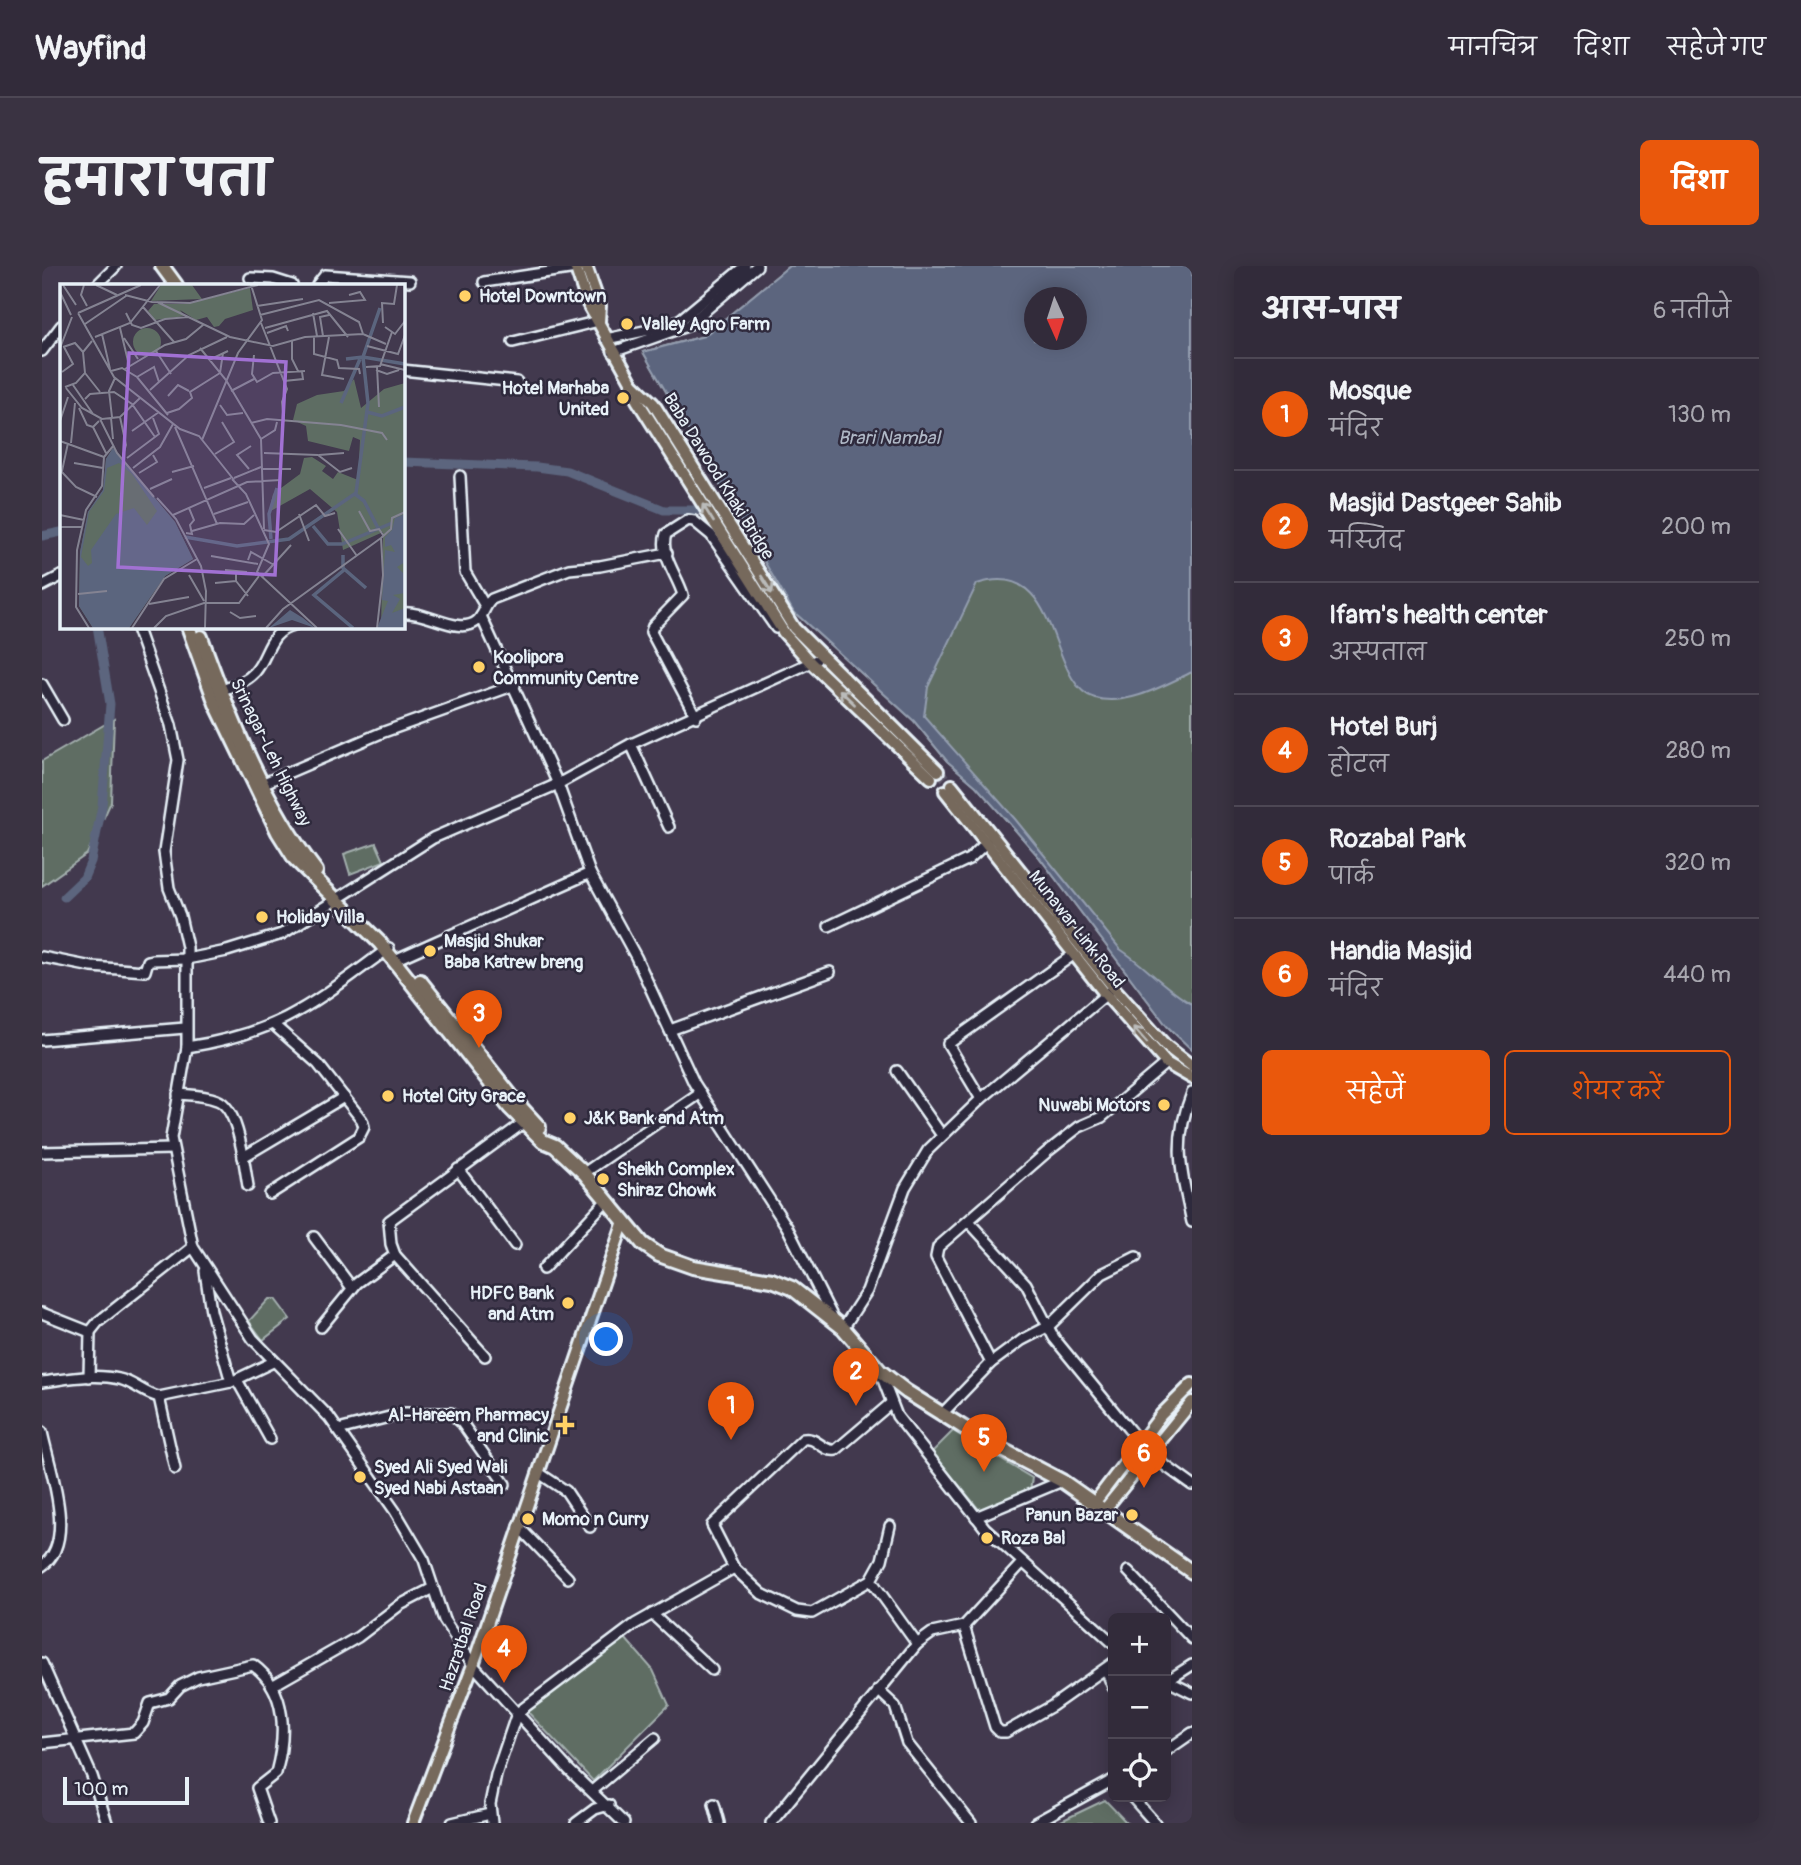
<!DOCTYPE html>
<html lang="hi">
<head>
<meta charset="utf-8">
<style>
  body { margin:0; font-family:Pangolin,"Playpen Sans Deva",sans-serif; background:#3a3342; color:#f1f3f6 }
  .controls { position:absolute; right:21px; bottom:21px; display:grid; overflow:hidden; border-radius:10px; box-shadow:0 4px 18px #0003 }
  .controls button { width:63px; height:63px; display:grid; place-items:center; padding:0; border:0; border-bottom:2px solid #4d4754; background:#322b3a; color:#f1f3f6; font:35px sans-serif }
  .compass { position:absolute; left:982px; top:21px; width:63px; height:63px; border-radius:50%; background:#322b3a; box-shadow:0 4px 18px #0003; rotate:177deg }
  .scale { position:absolute; left:21px; bottom:18px; width:126px; box-sizing:border-box; padding-left:7px; border:4px solid #e8f1f8; border-top:0; font-size:19px; line-height:24px; white-space:nowrap; color:#e8f1f8; -webkit-text-stroke:5px #2f2a3d; paint-order:stroke }
  .you { position:absolute; left:565px; top:1074px; width:24px; height:24px; margin:-18px; border:5px solid #fff; border-radius:50%; background:#1a73e8; box-shadow:0 0 0 10px #1a73e833 }
  .badge { display:grid; place-items:center; width:46px; height:46px; border-radius:50%; background:#ea580c; color:#fff; font-size:23px; font-weight:700 }
  .pin { position:absolute; translate:-50% -58px; filter:drop-shadow(0 2px 4px #0008) }
  .pin::after { content:''; position:absolute; top:37px; width:24px; height:21px; background:inherit; clip-path:polygon(0 0,100% 0,50% 100%) }
  .list { margin:0; padding:0; list-style:none }
  h2 { display:flex; justify-content:space-between; align-items:center; height:91px; margin:0; padding:0 28px; font-size:30px }
  h2 small { font-size:23px; font-weight:400; color:#a8a7af }
  .list li { display:grid; grid-template-columns:46px 1fr auto; gap:21px; align-items:center; box-sizing:border-box; height:112px; padding:0 28px; border-top:2px solid #4d4754 }
  .list b { display:block; font-size:26px; white-space:nowrap }
  .list p { margin:0; font-size:23px; white-space:nowrap; color:#a8a7af }
  .list em { font-size:23px; font-style:normal; color:#a8a7af }
  .actions { display:flex; gap:14px; padding:21px 28px }
  .actions a { flex:1; padding:16px 0; border:2px solid #ea580c; border-radius:10px; text-align:center; font-size:24px; color:#ea580c }
  .actions .main { background:#ea580c; color:#fff }
  .icon { flex:none; width:38px; height:38px; fill:none; stroke:currentColor; stroke-width:2; stroke-linecap:round; stroke-linejoin:round }
  .map { position:relative; flex:none; width:1150px; height:1557px; overflow:hidden; border-radius:10px }
  header { display:flex; align-items:center; gap:42px; box-sizing:border-box; height:98px; padding:0 35px; background:#322b3a; border-bottom:2px solid #4d4754 }
  header strong { font-size:33px }
  nav { display:flex; gap:38px; margin-inline-start:auto; font-size:24px }
  .intro { display:flex; align-items:center; justify-content:space-between; box-sizing:border-box; height:168px; padding:0 42px }
  h1 { margin:0; font-size:49px }
  .button { padding:18px 32px; border-radius:10px; background:#ea580c; color:#fff; font-size:24px; font-weight:700 }
  main { display:flex; gap:42px; padding:0 42px }
  aside { flex:1; background:#322b3a; border-radius:10px; box-shadow:0 4px 18px #0003 }
  .map>svg:first-child { display:block }
  .green { fill:#5e6d63; stroke:#a3afae; stroke-width:2; fill-rule:evenodd }
  .water { fill:#5b657e; stroke:#939daf; stroke-width:2; fill-rule:evenodd }
  .lines { fill:none; stroke-linecap:round; stroke-linejoin:round }
  .canal { stroke:#5b657e; stroke-width:9 }
  .major-tunnel { stroke:#5b5568; stroke-width:10; stroke-dasharray:10 5; stroke-linecap:butt }
  .minor-casing { stroke:#e8f1f8; stroke-width:14 }
  .major-casing { stroke:#e8f1f8; stroke-width:16 }
  .highway-casing { stroke:#e8f1f8; stroke-width:18 }
  .minor { stroke:#2f2a3d; stroke-width:9 }
  .major { stroke:#76695c; stroke-width:10 }
  .highway { stroke:#76695c; stroke-width:12 }
  .oneway { stroke:#babbba }
  .poi-dot { fill:#ffd166; stroke:#2f2a3d; stroke-width:2.5 }
  .labels { text-anchor:middle; stroke-width:5; stroke-linejoin:round; paint-order:stroke }
  .poi-label { font-size:18px; font-weight:bold; fill:#e8f1f8; stroke:#2f2a3d; text-anchor:start }
  .street-label { font-size:18px; fill:#e8f1f8; stroke:#2f2a3d }
  .water-label { font-size:19px; font-style:italic; fill:#b0b9c7; stroke:#2f2a3d }
  .inset-river { fill:none; stroke:#5b657e; stroke-width:3.5 }
  .inset-road { fill:none; stroke:#848392; stroke-width:2 }
  .view { fill:#a171d3; fill-opacity:0.15; stroke:#a171d3; stroke-width:3.5 }
  .inset-edge { fill:none; stroke:#e8f1f8; stroke-width:3.5 }
</style>
</head>
<body>
<header>
<strong>Wayfind</strong>
<nav><a>मानचित्र</a><a>दिशा</a><a>सहेजे गए</a></nav>
</header>
<div class="intro"><h1>हमारा पता</h1><a class="button">दिशा</a></div>
<main>
<div class="map">
<svg width="1150" height="1557" viewBox="0 0 1150 1557">
  <rect width="100%" height="100%" fill="#42394e"/>
  <filter id="ink" filterUnits="userSpaceOnUse"><feTurbulence type="fractalNoise" baseFrequency=".0143" numOctaves="2"/><feDisplacementMap in="SourceGraphic" scale="14" xChannelSelector="R" yChannelSelector="G"/><feConvolveMatrix kernelMatrix="1 2 1 2 8 2 1 2 1" color-interpolation-filters="sRGB"/></filter>
  <g filter="url(#ink)">
    <!-- green -->
    <g class="green">
      <path d="M747,0H1150V784L1125,760L997,591L934,520L905,495L872,455L751,345L601,86L662,70ZM992,32H1034V74H992Z"/>
      <polygon points="72,453 69,536 45,588 0,620 0,495"/>
      <polygon points="334,577 342,595 308,608 302,588"/>
      <polygon points="227,1033 233,1033 248,1053 221,1074 207,1055"/>
      <polygon points="911,1165 990,1212 988,1224 939,1246 890,1186"/>
      <polygon points="576,1364 611,1404 627,1439 551,1515 483,1443"/>
      <polygon points="1063,1534 1085,1557 1015,1557"/>
    </g>
    <!-- water -->
    <path class="water" d="M747,0H1150V406C1123,419 1084,441 1053,432C1004,418 1021,290 935,318L886,421L882,450L973,553L1078,683C1104,700 1123,723 1150,738V784L1125,760L997,591L934,520L905,495L872,455L751,345L601,86L662,70ZM992,32H1034V74H992Z"/>
    <g class="lines">
      <!-- canal -->
      <g class="canal">
        <polyline points="360,196 495,201 525,205 622,244 701,244"/>
        <polyline points="0,270 19,266"/>
        <polyline points="22,631 42,612 49,595 60,540 68,438 55,360"/>
      </g>
      <!-- major-tunnel -->
      <polyline class="major-tunnel" points="896,505 910,519"/>
      <defs>
        <g id="minor">
          <polyline points="208,12 231,13 250,19"/>
          <polyline points="442,16 534,2"/>
          <polyline points="55,19 74,0"/>
          <polyline points="275,19 283,9 368,15"/>
          <polyline points="564,73 626,60 639,53 703,0"/>
          <polyline points="471,76 557,55"/>
          <polyline points="0,85 19,60"/>
          <polyline points="571,86 645,60 715,0"/>
          <polyline points="360,104 475,116"/>
          <polyline points="418,210 423,306 443,340"/>
          <polyline points="0,320 19,310"/>
          <path d="M360,347C384,344 416,370 435,355C442,349 442,340 450,333L527,303L558,300L625,287"/>
          <polyline points="439,350 516,518 548,607 594,691 652,817 745,961 791,1052"/>
          <polyline points="94,360 129,459 136,494 122,586 127,622 138,650 145,681 145,781 129,872 151,981 211,1073 287,1151 353,1245 382,1294 402,1354 431,1399 527,1504 582,1557"/>
          <polyline points="0,418 21,454"/>
          <path d="M178,425C190,420 204,416 213,406C227,390 226,366 251,360"/>
          <path d="M654,451L609,366L611,360L641,329C636,310 617,289 624,268L646,254L652,255L669,269L734,362"/>
          <polyline points="589,478 627,561"/>
          <polyline points="222,517 339,467 473,419"/>
          <polyline points="787,660 927,593 945,576"/>
          <polyline points="0,691 50,701 103,705 106,695 110,694 145,693 185,685 240,668 391,572 516,518 589,478 774,394"/>
          <polyline points="357,692 548,607"/>
          <polyline points="628,764 788,706"/>
          <polyline points="0,774 143,762"/>
          <path d="M145,781C241,766 271,737 347,682"/>
          <polyline points="855,805 899,868"/>
          <path d="M1150,827C1130,877 1139,905 1150,956"/>
          <path d="M136,828C149,829 163,829 175,834C197,842 202,898 206,920"/>
          <polyline points="939,833 906,778 1031,689"/>
          <polyline points="0,886 130,883"/>
          <polyline points="201,891 302,831"/>
          <polyline points="416,903 473,979"/>
          <polyline points="542,907 659,827"/>
          <polyline points="228,928 317,871 322,861 320,854 276,798 232,759"/>
          <polyline points="927,956 984,1018 1012,1072 1107,1188 1150,1219"/>
          <polyline points="272,971 310,1022"/>
          <polyline points="501,1003 565,934"/>
          <polyline points="163,1005 169,1045 189,1116"/>
          <polyline points="0,1047 48,1066"/>
          <polyline points="279,1061 315,1017 353,989"/>
          <polyline points="801,1062 825,1025 863,922 886,884 939,833 1067,726"/>
          <polyline points="443,1090 353,989 349,978 347,955 481,857"/>
          <polyline points="949,1097 894,991 896,981 1005,886 1037,861 1060,851 1124,797"/>
          <polyline points="838,1106 855,1150 943,1262 1071,1377"/>
          <polyline points="47,1111 48,1066 56,1056 151,981"/>
          <polyline points="195,1114 228,1173"/>
          <path d="M0,1116C25,1113 52,1107 77,1113C92,1116 102,1128 117,1131L189,1116L231,1096"/>
          <polyline points="117,1131 133,1203"/>
          <polyline points="899,1149 949,1097 980,1074 1007,1060 1060,1008 1094,991"/>
          <polyline points="296,1164 363,1147 409,1147 420,1157 463,1218"/>
          <path d="M0,1166C7,1201 36,1276 0,1300"/>
          <polyline points="497,1207 524,1225 548,1261"/>
          <polyline points="934,1251 1020,1215"/>
          <polyline points="477,1261 526,1312"/>
          <polyline points="692,1302 720,1328 755,1345 770,1347 829,1314 840,1294 848,1260"/>
          <polyline points="1086,1305 1150,1373"/>
          <polyline points="829,1314 875,1378"/>
          <polyline points="610,1348 670,1404"/>
          <polyline points="922,1360 953,1461 958,1466 964,1466 1010,1440 1071,1397"/>
          <polyline points="0,1397 50,1510 65,1557"/>
          <polyline points="1064,1404 1071,1421"/>
          <polyline points="1124,1414 1150,1427"/>
          <polyline points="1125,1415 1150,1399"/>
          <polyline points="230,1420 316,1371 358,1339 389,1323"/>
          <polyline points="836,1424 853,1440 865,1477 929,1557"/>
          <path d="M0,1477L92,1467L101,1457L108,1437L127,1432L138,1420L156,1411L211,1399C246,1424 244,1470 234,1507L215,1522L227,1557"/>
          <polyline points="1124,1485 1150,1467"/>
          <polyline points="550,1525 613,1472"/>
          <polyline points="1090,1531 1113,1557"/>
          <polyline points="672,1538 677,1557"/>
          <polyline points="410,1557 448,1548"/>
          <path d="M450,1557L448,1538L454,1509L475,1447L593,1358L692,1302L670,1259L761,1173C775,1170 780,1186 794,1184L848,1138"/>
          <polyline points="534,1557 553,1543 567,1539"/>
          <polyline points="729,1557 875,1378 890,1367 922,1360 979,1298"/>
          <polyline points="993,1557 1071,1514"/>
        </g>
        <g id="major">
          <polyline points="533,0 545,36 590,117 595,134 742,367 769,397 889,512"/>
          <polyline points="544,0 558,40 557,55"/>
          <polyline points="590,117 611,137 752,362 896,505"/>
          <polyline points="910,519 1072,722 1123,779 1150,800"/>
          <polyline points="903,525 1064,729 1124,797 1150,812"/>
          <polyline points="1053,1236 1119,1149 1150,1118"/>
          <polyline points="1063,1243 1150,1136"/>
          <polyline points="371,1557 431,1399 582,955"/>
        </g>
        <g id="highway">
          <polyline points="120,0 134,19"/>
          <polyline points="146,360 174,438 236,566 253,593 338,677 468,842 501,875 513,880 542,907 601,978 617,989 651,1001 730,1014 750,1022 801,1062 838,1105 865,1126 940,1173 1020,1215 1150,1306"/>
          <path d="M159,371C187,449 223,540 274,605"/>
          <polyline points="378,715 475,837 497,861"/>
        </g>
      </defs>
      <!-- minor casing -->
      <use href="#minor" class="minor-casing"/>
      <!-- major casing -->
      <use href="#major" class="major-casing"/>
      <!-- highway casing -->
      <use href="#highway" class="highway-casing"/>
      <!-- minor -->
      <use href="#minor" class="minor"/>
      <!-- major -->
      <use href="#major" class="major"/>
      <!-- highway -->
      <use href="#highway" class="highway"/>
    </g>
    <!-- one-way arrows -->
    <defs><path id="oneway-shaft" d="M-6 0H5M1.5-3L5.5 0L1.5 3" fill="none" stroke-width="1.6" stroke-linecap="round" stroke-linejoin="round" transform="scale(1.75)"/></defs>
    <g class="oneway">
      <use href="#oneway-shaft" transform="translate(666 247) rotate(-122)"/>
      <use href="#oneway-shaft" transform="translate(725 319) rotate(58)"/>
      <use href="#oneway-shaft" transform="translate(805 431) rotate(-136)"/>
      <use href="#oneway-shaft" transform="translate(1098 769) rotate(-131)"/>
    </g>
  </g>
  <!-- markers -->
  <g class="poi-dot">
    <circle cx="423" cy="30" r="7"/>
    <circle cx="585" cy="58" r="7"/>
    <circle cx="581" cy="132" r="7"/>
    <circle cx="437" cy="401" r="7"/>
    <circle cx="220" cy="651" r="7"/>
    <circle cx="388" cy="685" r="7"/>
    <circle cx="346" cy="830" r="7"/>
    <circle cx="1122" cy="839" r="7"/>
    <circle cx="528" cy="852" r="7"/>
    <circle cx="561" cy="913" r="7"/>
    <circle cx="526" cy="1037" r="7"/>
    <path d="M519.5 1148.5h7v7h7v7h-7v7h-7v-7h-7v-7h7z"/>
    <circle cx="318" cy="1211" r="7"/>
    <circle cx="1090" cy="1249" r="7"/>
    <circle cx="486" cy="1253" r="7"/>
    <circle cx="945" cy="1272" r="7"/>
  </g>
  <g class="labels">
    <!-- poi labels -->
    <g class="poi-label">
      <text x="437" y="36">Hotel Downtown</text>
      <text x="599" y="64">Valley Agro Farm</text>
      <text x="567" y="128" text-anchor="end">Hotel Marhaba<tspan x="567" dy="21">United</tspan></text>
      <text x="451" y="397">Koolipora<tspan x="451" dy="21">Community Centre</tspan></text>
      <text x="234" y="657">Holiday Villa</text>
      <text x="402" y="681">Masjid Shukar<tspan x="402" dy="21">Baba Katrew breng</tspan></text>
      <text x="360" y="836">Hotel City Grace</text>
      <text x="1108" y="845" text-anchor="end">Nuwabi Motors</text>
      <text x="542" y="858">J&amp;K Bank and Atm</text>
      <text x="575" y="909">Sheikh Complex<tspan x="575" dy="21">Shiraz Chowk</tspan></text>
      <text x="512" y="1033" text-anchor="end">HDFC Bank<tspan x="512" dy="21">and Atm</tspan></text>
      <text x="507" y="1155" text-anchor="end">Al-Hareem Pharmacy<tspan x="507" dy="21">and Clinic</tspan></text>
      <text x="332" y="1207">Syed Ali Syed Wali<tspan x="332" dy="21">Syed Nabi Astaan</tspan></text>
      <text x="1076" y="1255" text-anchor="end">Panun Bazar</text>
      <text x="500" y="1259">Momo n Curry</text>
      <text x="959" y="1278">Roza Bal</text>
    </g>
    <!-- street labels -->
    <g class="street-label">
      <text transform="translate(677 210) rotate(58)" y="6">Baba Dawood Khaki Bridge</text>
      <text transform="translate(229 486) rotate(64)" y="6">Srinagar-Leh Highway</text>
      <text transform="translate(1035 663) rotate(52)" y="6">Munawar Link Road</text>
      <text transform="translate(421 1371) rotate(-71)" y="6">Hazratbal Road</text>
    </g>
    <!-- water labels -->
    <g class="water-label">
      <text x="847" y="178">Brari Nambal</text>
    </g>
  </g>
  <!-- overview -->
  <g transform="translate(18 18)">
    <rect width="345" height="345" fill="#42394e"/>
    <path d="M101,1H132L142,15L91,17ZM190,4L193,26L165,35L159,42L154,43L147,33L136,36L120,26L125,32L95,36L88,27L94,20H125ZM73 58a14 14 0 1 1 28 0a14 14 0 1 1-28 0ZM294,95L301,124L324,105L345,99V337L321,344L323,248L283,266L277,228L250,205L209,228L213,210L240,190L244,174L252,173L266,182L262,187L273,195L278,188L298,196L300,156L293,153L289,167L248,157L246,142L233,136L237,120L257,111L284,107ZM53,164L115,238L133,275L105,292L69,344H33L19,322L20,268L28,228L43,206L46,175Z" fill="#5e6d63"/>
    <path d="M53,164L115,238L133,275L105,292L69,344H33L19,322L20,268L28,228L43,206L46,175ZM59,179L72,190L97,227L87,241L74,224L56,230L31,266L32,279L28,282L21,273L29,228L44,207L47,184ZM345,230V278L337,283L345,291V309L333,311L340,315L332,329L345,324V344H317L328,317L322,316L325,266L335,268L331,261L325,263V253L332,246L335,234ZM230,326L243,334L255,344L232,336L209,344Z" fill="#5b657e" fill-rule="evenodd"/>
    <path class="inset-river" d="M286,75L303,73L345,80M281,119L300,75M307,128L322,132L345,123M295,210L304,217L318,244M253,242L268,260H282L332,239M125,253L177,262L229,255L296,209L308,119L303,73L320,24M211,255L209,230L217,204M283,271V284L306,304M284,286L254,311L293,344"/>
    <path class="inset-road" d="M3,1L16,21M24,1L21,11L27,22M36,1L57,11M0,8L11,31M65,11L92,18L130,19L198,1M97,18L170,53L213,62L245,53L303,50L326,60M269,19L305,16L300,8L289,11M197,22L243,15M83,23L114,58M18,29L81,1M18,29L54,93L120,145L139,152L174,196M66,29L72,41L81,44L105,35L128,33M253,29L257,52M200,31L259,16L299,38L303,50M201,39L227,105L222,118L224,138M323,39L322,19L334,20L337,1M25,40L66,12M325,43L335,50L345,37M60,44L69,81M205,44L267,27L288,53M207,49L226,42L228,47M42,50L50,85M263,52L260,33L269,31M35,53L70,39L100,1M254,53V70L277,76L279,84L299,85L300,90M269,53L262,91L284,95M64,54L78,75M232,57V75L238,87M307,62L338,70L345,51M3,63L15,59L23,68M0,64L12,33M140,64L166,96L201,155L204,245M96,67L111,90M194,71L192,90L197,98L213,89L245,87M149,76L168,67M320,80L345,86M306,83L320,82L332,48M317,83L319,123M65,85L105,61L126,55L143,41M316,86L327,90L339,86M51,87L62,84L77,93L108,131M2,88L13,80L4,63M25,89L40,108M77,93L94,83L99,98M224,97L243,95L242,88M13,101L33,130M5,103L16,99L25,89L23,68L32,57M6,104L22,124L42,135L60,133L80,114M90,106L129,71L167,53M171,107L194,95M108,112L118,101L129,107M25,115L30,110L54,108L72,120L95,153M160,121L167,131L183,129M19,124L27,141L33,143L39,137M107,129L119,125L132,114L130,108L160,89L163,69M52,133L49,107L55,94M60,133L66,161L63,171M51,134L53,155M40,135L57,169L94,213M0,137L8,113M191,139L207,135L281,141L322,149L327,156M33,143L46,169M115,143L157,240M72,147L99,128M201,155L215,146L217,138M142,156L178,69L202,36L191,1M0,157L44,173M11,159L15,119M204,169L258,171L280,188L292,184M155,170L174,158L162,138M259,171L284,169M67,174L99,150L93,134M14,179L43,184M73,184L100,163L113,140M189,185L177,171L191,162M201,185H231M0,186L16,203L37,213M2,187L8,159M112,188L134,182M79,189L97,178L93,171M174,194L201,183M172,195L186,210L209,260L197,288L257,344M144,204L171,194M90,205L112,195M97,214L116,235L141,282L146,307L145,344M299,227L310,247L319,245L323,251M154,230L188,218M239,230L249,257M0,231L24,236M113,231L187,198L221,196M0,243H22M278,245L297,272M204,246L216,248L256,221L265,232L275,229M132,247L160,239L184,240L194,231M126,249L132,250L130,241L134,236L129,224M151,272L198,280M188,276L191,268L214,281M165,286L187,288M176,288V297L188,312M129,291L144,317M202,293L231,261M155,299L176,297M18,310L47,307M89,320L129,313M170,328L180,334L196,332M29,344L16,323L17,266L26,226L42,202L44,173L54,161M72,344L104,295L137,275M94,344L106,332L144,319H179L199,292M206,344L223,325L321,254L331,245L332,234L345,228M317,344L323,291L321,254"/>
    <path class="view" d="M69,69L226,78L215,291L58,283Z"/>
    <rect width="345" height="345" class="inset-edge"/>
  </g>
</svg>
<div class="controls">
<button>+</button>
<button>−</button>
<button><svg class="icon" aria-label="locate" viewBox="0 0 24 24"><circle cx="12" cy="12" r="6"/><path d="M12 2v4M12 18v4M2 12h4M18 12h4"/></svg></button>
</div>
<svg class="compass" viewBox="-18 -18 36 36"><path d="M0-13l5 13h-10z" fill="#e53935"/><path d="M0 13l5-13h-10z" fill="#a8a7af"/></svg>
<div class="scale">100 m</div>
<div class="you"></div>
<div class="pin badge" style="left:689px;top:1174px">1</div>
<div class="pin badge" style="left:814px;top:1140px">2</div>
<div class="pin badge" style="left:437px;top:782px">3</div>
<div class="pin badge" style="left:462px;top:1417px">4</div>
<div class="pin badge" style="left:942px;top:1206px">5</div>
<div class="pin badge" style="left:1102px;top:1222px">6</div>
</div>
<aside>
<h2>आस-पास<small>6 नतीजे</small></h2>
<ul class="list">
<li><span class="badge">1</span><div><b>Mosque</b><p>मंदिर</p></div><em>130 m</em></li>
<li><span class="badge">2</span><div><b>Masjid Dastgeer Sahib</b><p>मस्जिद</p></div><em>200 m</em></li>
<li><span class="badge">3</span><div><b>Ifam's health center</b><p>अस्पताल</p></div><em>250 m</em></li>
<li><span class="badge">4</span><div><b>Hotel Burj</b><p>होटल</p></div><em>280 m</em></li>
<li><span class="badge">5</span><div><b>Rozabal Park</b><p>पार्क</p></div><em>320 m</em></li>
<li><span class="badge">6</span><div><b>Handia Masjid</b><p>मंदिर</p></div><em>440 m</em></li>
</ul>
<div class="actions"><a class="main">सहेजें</a><a>शेयर करें</a></div>
</aside>
</main>
</body>
</html>
